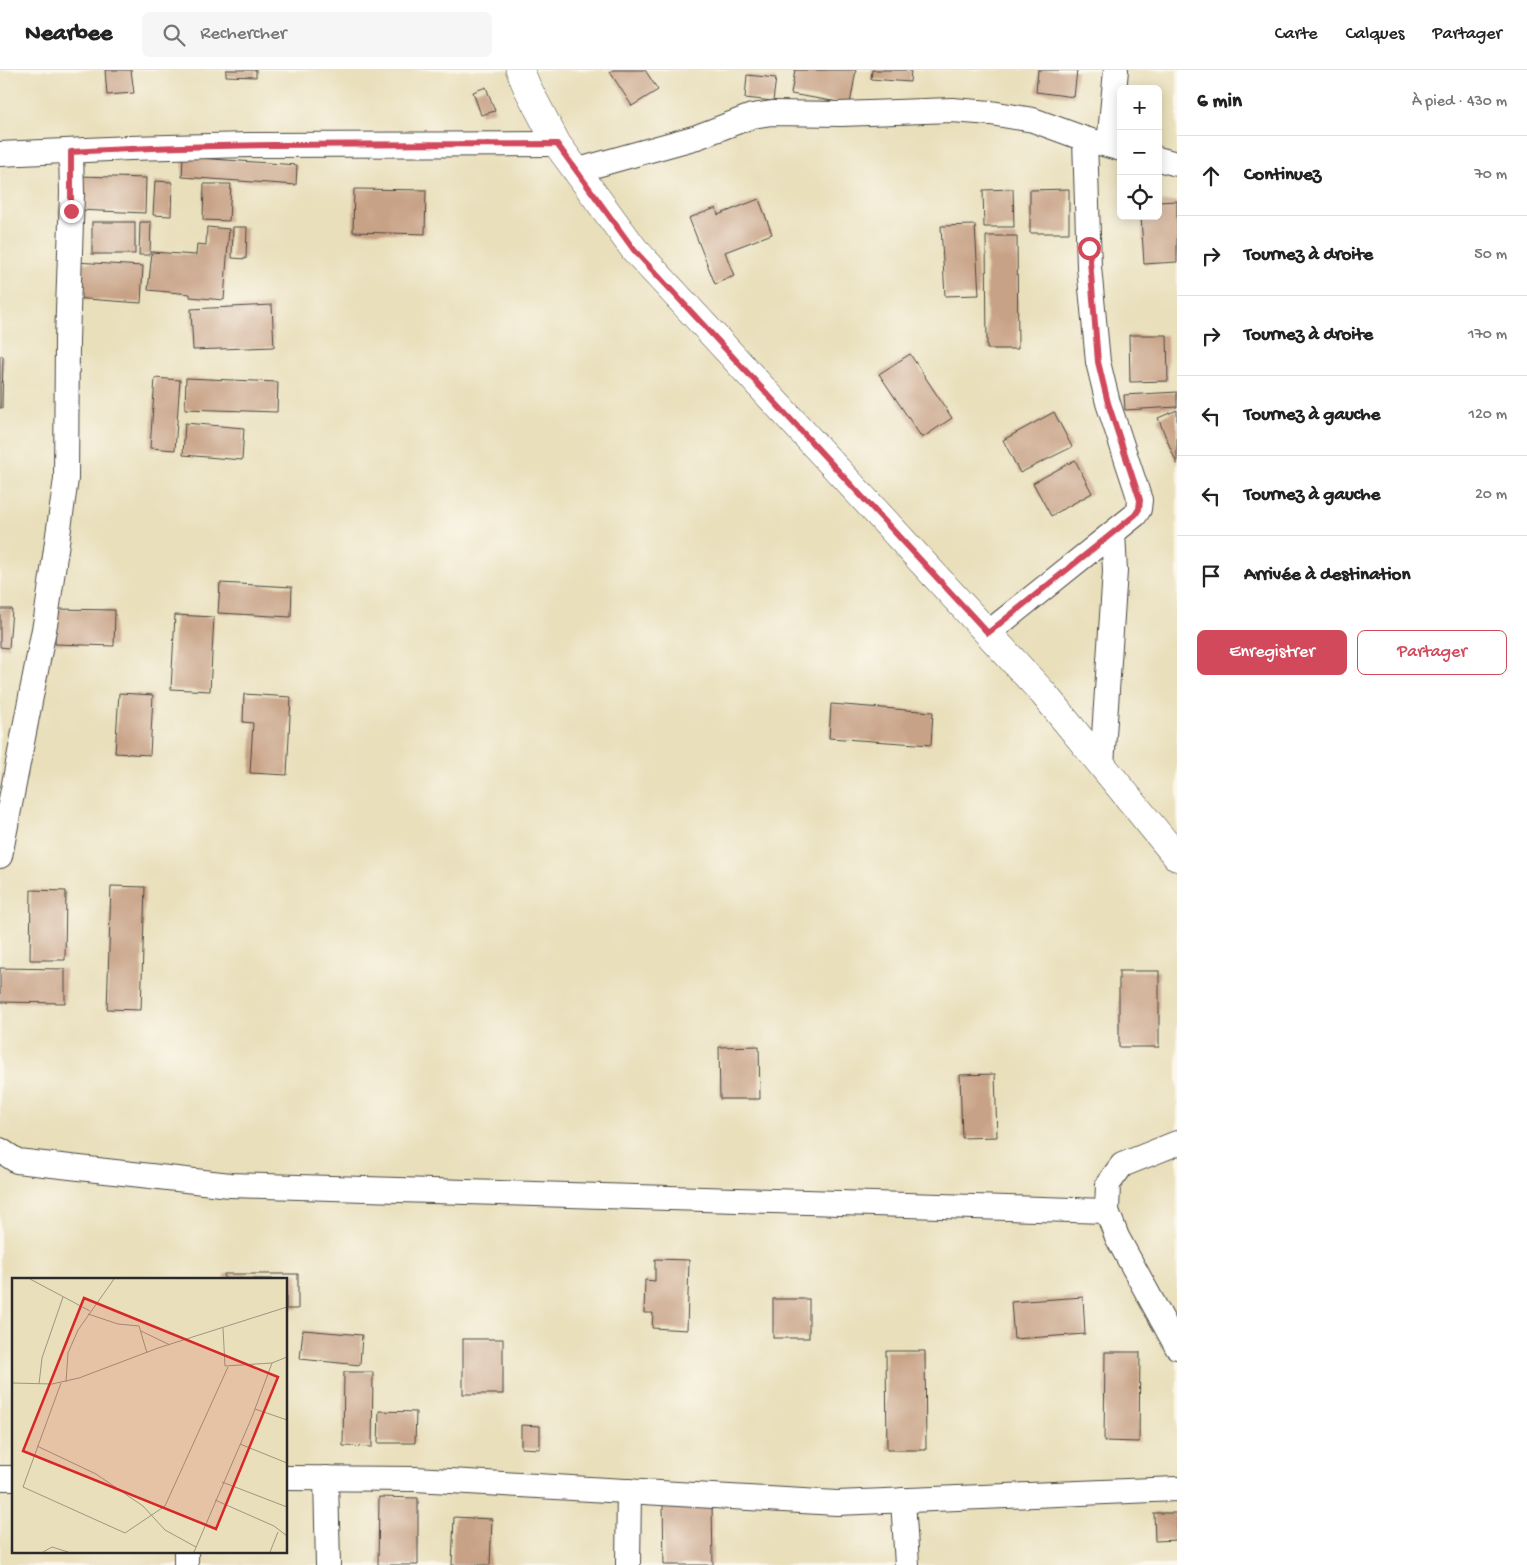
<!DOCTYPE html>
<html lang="fr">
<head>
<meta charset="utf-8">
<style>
  body { margin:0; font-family:"Gochi Hand",sans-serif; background:#f6f6f6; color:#222 }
  .controls { position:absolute; right:15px; top:15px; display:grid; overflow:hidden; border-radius:8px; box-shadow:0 2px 12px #0003 }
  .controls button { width:45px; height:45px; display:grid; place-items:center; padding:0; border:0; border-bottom:1px solid #e0e0e0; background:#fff; color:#222; font:25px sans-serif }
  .stop { position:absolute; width:15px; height:15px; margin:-11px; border:4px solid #d1495b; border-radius:50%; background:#fff }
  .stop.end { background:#d1495b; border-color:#fff; box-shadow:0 1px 5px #0008 }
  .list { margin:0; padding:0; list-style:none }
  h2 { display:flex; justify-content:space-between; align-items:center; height:65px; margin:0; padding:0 20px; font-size:21px }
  h2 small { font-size:16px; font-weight:400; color:#767676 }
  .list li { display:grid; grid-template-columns:32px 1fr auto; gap:15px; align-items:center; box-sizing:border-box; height:80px; padding:0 20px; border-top:1px solid #e0e0e0 }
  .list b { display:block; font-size:19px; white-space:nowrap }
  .list em { font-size:16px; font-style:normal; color:#767676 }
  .actions { display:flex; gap:10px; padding:15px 20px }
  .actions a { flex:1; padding:11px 0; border:1px solid #d1495b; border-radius:8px; text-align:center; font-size:18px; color:#d1495b }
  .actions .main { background:#d1495b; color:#fff }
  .icon { flex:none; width:28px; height:28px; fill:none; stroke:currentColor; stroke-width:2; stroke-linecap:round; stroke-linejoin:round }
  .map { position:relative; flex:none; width:1177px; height:1495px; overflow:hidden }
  header { display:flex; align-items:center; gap:30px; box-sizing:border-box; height:70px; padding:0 25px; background:#fff; border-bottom:1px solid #e0e0e0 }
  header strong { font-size:24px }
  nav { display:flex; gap:28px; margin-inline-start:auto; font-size:18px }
  .search { width:350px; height:45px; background:#f6f6f6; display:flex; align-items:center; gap:12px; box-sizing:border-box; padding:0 18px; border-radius:8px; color:#767676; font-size:19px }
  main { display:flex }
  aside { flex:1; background:#fff }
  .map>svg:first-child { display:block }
  .building { fill:#c8a286 }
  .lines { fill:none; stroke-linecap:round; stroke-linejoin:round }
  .street-casing { stroke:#484641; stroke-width:26 }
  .secondary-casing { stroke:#484641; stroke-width:29 }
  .street { stroke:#fff; stroke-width:24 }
  .secondary { stroke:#fff; stroke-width:28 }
  .route { stroke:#d1495b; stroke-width:6 }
  .inset-road { fill:none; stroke:#9d9781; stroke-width:1 }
  .view { fill:#d62828; fill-opacity:0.15; stroke:#d62828; stroke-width:2.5 }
  .inset-edge { fill:none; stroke:#2b2b2b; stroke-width:2.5 }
</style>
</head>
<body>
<header>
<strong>Nearbee</strong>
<div class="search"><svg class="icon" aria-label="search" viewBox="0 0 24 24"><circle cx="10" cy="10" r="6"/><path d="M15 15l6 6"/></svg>Rechercher</div>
<nav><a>Carte</a><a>Calques</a><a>Partager</a></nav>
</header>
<main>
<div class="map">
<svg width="1177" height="1495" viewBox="0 0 1177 1495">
  <rect width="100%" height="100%" fill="#fbf7ec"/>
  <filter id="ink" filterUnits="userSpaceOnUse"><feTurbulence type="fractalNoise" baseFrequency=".02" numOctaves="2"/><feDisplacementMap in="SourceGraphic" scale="10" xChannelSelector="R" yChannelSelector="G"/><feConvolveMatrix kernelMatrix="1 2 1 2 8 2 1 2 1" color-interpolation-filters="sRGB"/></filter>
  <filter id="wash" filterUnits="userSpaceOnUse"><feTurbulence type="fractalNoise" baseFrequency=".0096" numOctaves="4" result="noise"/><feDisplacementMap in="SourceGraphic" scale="20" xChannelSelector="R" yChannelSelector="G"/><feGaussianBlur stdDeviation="1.12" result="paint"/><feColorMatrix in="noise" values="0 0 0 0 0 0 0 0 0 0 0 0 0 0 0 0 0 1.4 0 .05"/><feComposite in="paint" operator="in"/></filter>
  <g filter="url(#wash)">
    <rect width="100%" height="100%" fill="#e9dfbb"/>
    <g id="blocks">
      <!-- building -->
      <g class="building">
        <polygon points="105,0 131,0 134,23 107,25"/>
        <polygon points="226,0 256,0 256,7 226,6"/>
        <polygon points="613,0 645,0 658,20 632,36 610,2"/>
        <polygon points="795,0 856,0 850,34 791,24"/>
        <polygon points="872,0 911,0 910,12 871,9"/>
        <polygon points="1038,0 1077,0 1074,27 1036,22"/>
        <polygon points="747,5 776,8 773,31 745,28"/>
        <polygon points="486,17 495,41 481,45 473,22"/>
        <polygon points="183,87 297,95 296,115 182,107"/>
        <polygon points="79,106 146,108 145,143 78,140"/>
        <polygon points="155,111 172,112 171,146 153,145"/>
        <polygon points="204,114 231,114 229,151 203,150"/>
        <polygon points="354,119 426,120 425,164 353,162"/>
        <polygon points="1013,119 1014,157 984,157 983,120"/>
        <polygon points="1069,119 1069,163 1030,163 1030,120"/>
        <polygon points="759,129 772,164 725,182 734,206 715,214 689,148 716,138 718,145"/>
        <polygon points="1177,131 1177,192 1144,194 1141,146 1158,146 1158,132"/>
        <rect x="92" y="152" width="43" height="32"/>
        <polygon points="140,152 151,152 150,185 139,185"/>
        <polygon points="975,155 979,225 945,226 941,156"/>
        <polygon points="207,157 229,159 224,230 190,227 190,224 148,220 152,182 196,185 197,174 206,175"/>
        <polygon points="233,157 247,157 246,189 232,188"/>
        <polygon points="986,166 1017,166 1018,279 987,279"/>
        <polygon points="75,192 143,196 141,233 73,228"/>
        <polygon points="272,235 274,277 193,280 191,239"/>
        <polygon points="1129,265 1167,265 1168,311 1130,312"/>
        <polygon points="910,284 952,348 922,368 879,304"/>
        <polygon points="0,286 3,286 2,338 0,338"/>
        <polygon points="155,308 180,310 175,380 150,378"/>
        <polygon points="186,308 278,312 277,342 185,339"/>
        <polygon points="1177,322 1177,337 1125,340 1124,325"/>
        <polygon points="1177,340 1177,394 1158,348"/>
        <polygon points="1054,342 1072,377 1020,403 1003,370"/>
        <polygon points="185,353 244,358 242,390 183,385"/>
        <polygon points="1075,390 1092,423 1051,446 1033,413"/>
        <polygon points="220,513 292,517 291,547 218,543"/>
        <polygon points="0,539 12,539 9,578 0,577"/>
        <polygon points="56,539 115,540 114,576 55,574"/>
        <polygon points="175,545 214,547 210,621 171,619"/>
        <polygon points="119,623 153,625 150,685 115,683"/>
        <polygon points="244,624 291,627 287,705 250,703 253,653 243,652"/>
        <polygon points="831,634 933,642 931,675 829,668"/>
        <polygon points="111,816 145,817 141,940 107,939"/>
        <polygon points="31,820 66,821 65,890 30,890"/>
        <polygon points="0,898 65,899 65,933 0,932"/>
        <rect x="1119" y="901" width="40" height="76"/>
        <polygon points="759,976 760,1029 720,1029 719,977"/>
        <polygon points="995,1004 997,1067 962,1068 960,1005"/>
        <polygon points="655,1189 689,1190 687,1260 652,1258 653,1243 644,1243 645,1210 655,1211"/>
        <polygon points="224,1204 298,1204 298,1239 286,1239 286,1209 224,1209"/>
        <polygon points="1083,1227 1085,1264 1014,1269 1011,1232"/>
        <rect x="773" y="1229" width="36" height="39"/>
        <polygon points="303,1260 362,1265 360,1295 300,1289"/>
        <rect x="463" y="1269" width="40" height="55"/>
        <polygon points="886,1281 925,1281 926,1380 887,1380"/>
        <polygon points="1105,1282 1140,1282 1139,1372 1104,1371"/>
        <polygon points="344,1302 373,1302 372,1377 343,1376"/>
        <polygon points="379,1341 416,1342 415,1373 378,1373"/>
        <polygon points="521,1355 540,1356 540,1379 521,1378"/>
        <polygon points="379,1427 418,1428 418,1495 378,1495"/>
        <polygon points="663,1434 712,1434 713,1495 664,1495"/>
        <polygon points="1154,1443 1177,1443 1177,1470 1155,1471"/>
        <polygon points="454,1447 492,1449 490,1495 452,1495"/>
      </g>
    </g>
  </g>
  <g filter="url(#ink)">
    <use href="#blocks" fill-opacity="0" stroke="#484641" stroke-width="1"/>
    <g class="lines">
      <defs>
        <g id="street">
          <polyline points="1109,75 1116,0"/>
          <polyline points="0,84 130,78 249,75 557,74"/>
          <polyline points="1158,89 1177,94"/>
          <polyline points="575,101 697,67 752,46 772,43 841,44 952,40 991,43 1033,50 1085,69 1121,79"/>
          <polyline points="988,563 1135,445 1139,439 1140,430 1108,333 1098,292 1089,197 1085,69"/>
          <polyline points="1102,695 1115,501 1113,463"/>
          <polyline points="0,786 46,549 66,409 67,270 72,123 71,82"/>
          <polyline points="1177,1073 1122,1095 1108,1114 1107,1141 1117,1167 1177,1277"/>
          <polyline points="0,1080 17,1091 230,1115 1107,1141"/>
          <polyline points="0,1408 14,1408"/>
          <polyline points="286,1408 415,1409 837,1433 1177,1419"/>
          <polyline points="326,1408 328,1495"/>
          <polyline points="903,1430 907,1495"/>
          <polyline points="186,1495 186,1481"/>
          <polyline points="628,1495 629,1421"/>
        </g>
        <polyline id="secondary" points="520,0 527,17 557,74 634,179 1043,623 1177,787"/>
      </defs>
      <!-- street casing -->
      <use href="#street" class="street-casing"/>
      <!-- secondary casing -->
      <use href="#secondary" class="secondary-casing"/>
      <!-- street -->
      <use href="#street" class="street"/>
      <!-- secondary -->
      <use href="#secondary" class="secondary"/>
    </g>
  </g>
  <g class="lines" filter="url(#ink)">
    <!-- route -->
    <path class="route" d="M71,141V82C233,72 395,75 557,74L634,180L988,563L1135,445L1139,439L1140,430L1108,333L1098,292L1089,178"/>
  </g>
  <!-- overview -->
  <g transform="translate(12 1208)">
    <rect width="275" height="275" fill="#e9dfbb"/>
    <path class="inset-road" d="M18,1L78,33M76,36L106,46L127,48L135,75M211,50L213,88L260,85L275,79M129,53L158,67M54,104L56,75L66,52L102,1M0,105L40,106L67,100L146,70L275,29M49,105L11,209L113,255L153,228L216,89M27,106L30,80L51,19M243,131L275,142M228,166L275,185M25,168L84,196L131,228L153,252L184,269M210,204L275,229M203,222L262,248L275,258M31,274L40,269L56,274M182,274L240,139L260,85M258,274L266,254"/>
    <path class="view" d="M72,20L266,99L204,251L11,173Z"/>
    <rect width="275" height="275" class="inset-edge"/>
  </g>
</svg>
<div class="controls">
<button>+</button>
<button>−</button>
<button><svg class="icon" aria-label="locate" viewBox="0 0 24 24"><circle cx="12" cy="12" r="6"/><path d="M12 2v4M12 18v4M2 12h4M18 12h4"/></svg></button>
</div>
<div class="stop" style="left:1089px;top:178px"></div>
<div class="stop end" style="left:71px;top:141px"></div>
</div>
<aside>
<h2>6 min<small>À pied · 430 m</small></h2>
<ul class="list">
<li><svg class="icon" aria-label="ahead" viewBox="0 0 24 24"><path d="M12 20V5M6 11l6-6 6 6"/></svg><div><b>Continuez</b></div><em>70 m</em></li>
<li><svg class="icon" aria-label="right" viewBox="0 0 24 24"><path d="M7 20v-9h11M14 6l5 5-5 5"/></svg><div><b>Tournez à droite</b></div><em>50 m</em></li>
<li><svg class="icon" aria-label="right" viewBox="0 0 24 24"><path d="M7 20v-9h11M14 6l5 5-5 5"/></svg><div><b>Tournez à droite</b></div><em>170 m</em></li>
<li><svg class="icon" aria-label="left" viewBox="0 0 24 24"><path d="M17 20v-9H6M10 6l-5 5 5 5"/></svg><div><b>Tournez à gauche</b></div><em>120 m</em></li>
<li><svg class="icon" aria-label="left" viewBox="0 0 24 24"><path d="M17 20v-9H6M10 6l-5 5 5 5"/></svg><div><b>Tournez à gauche</b></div><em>20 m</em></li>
<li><svg class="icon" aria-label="arrive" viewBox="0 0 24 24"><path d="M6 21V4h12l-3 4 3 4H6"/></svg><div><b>Arrivée à destination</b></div></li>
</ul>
<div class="actions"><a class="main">Enregistrer</a><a>Partager</a></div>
</aside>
</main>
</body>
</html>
